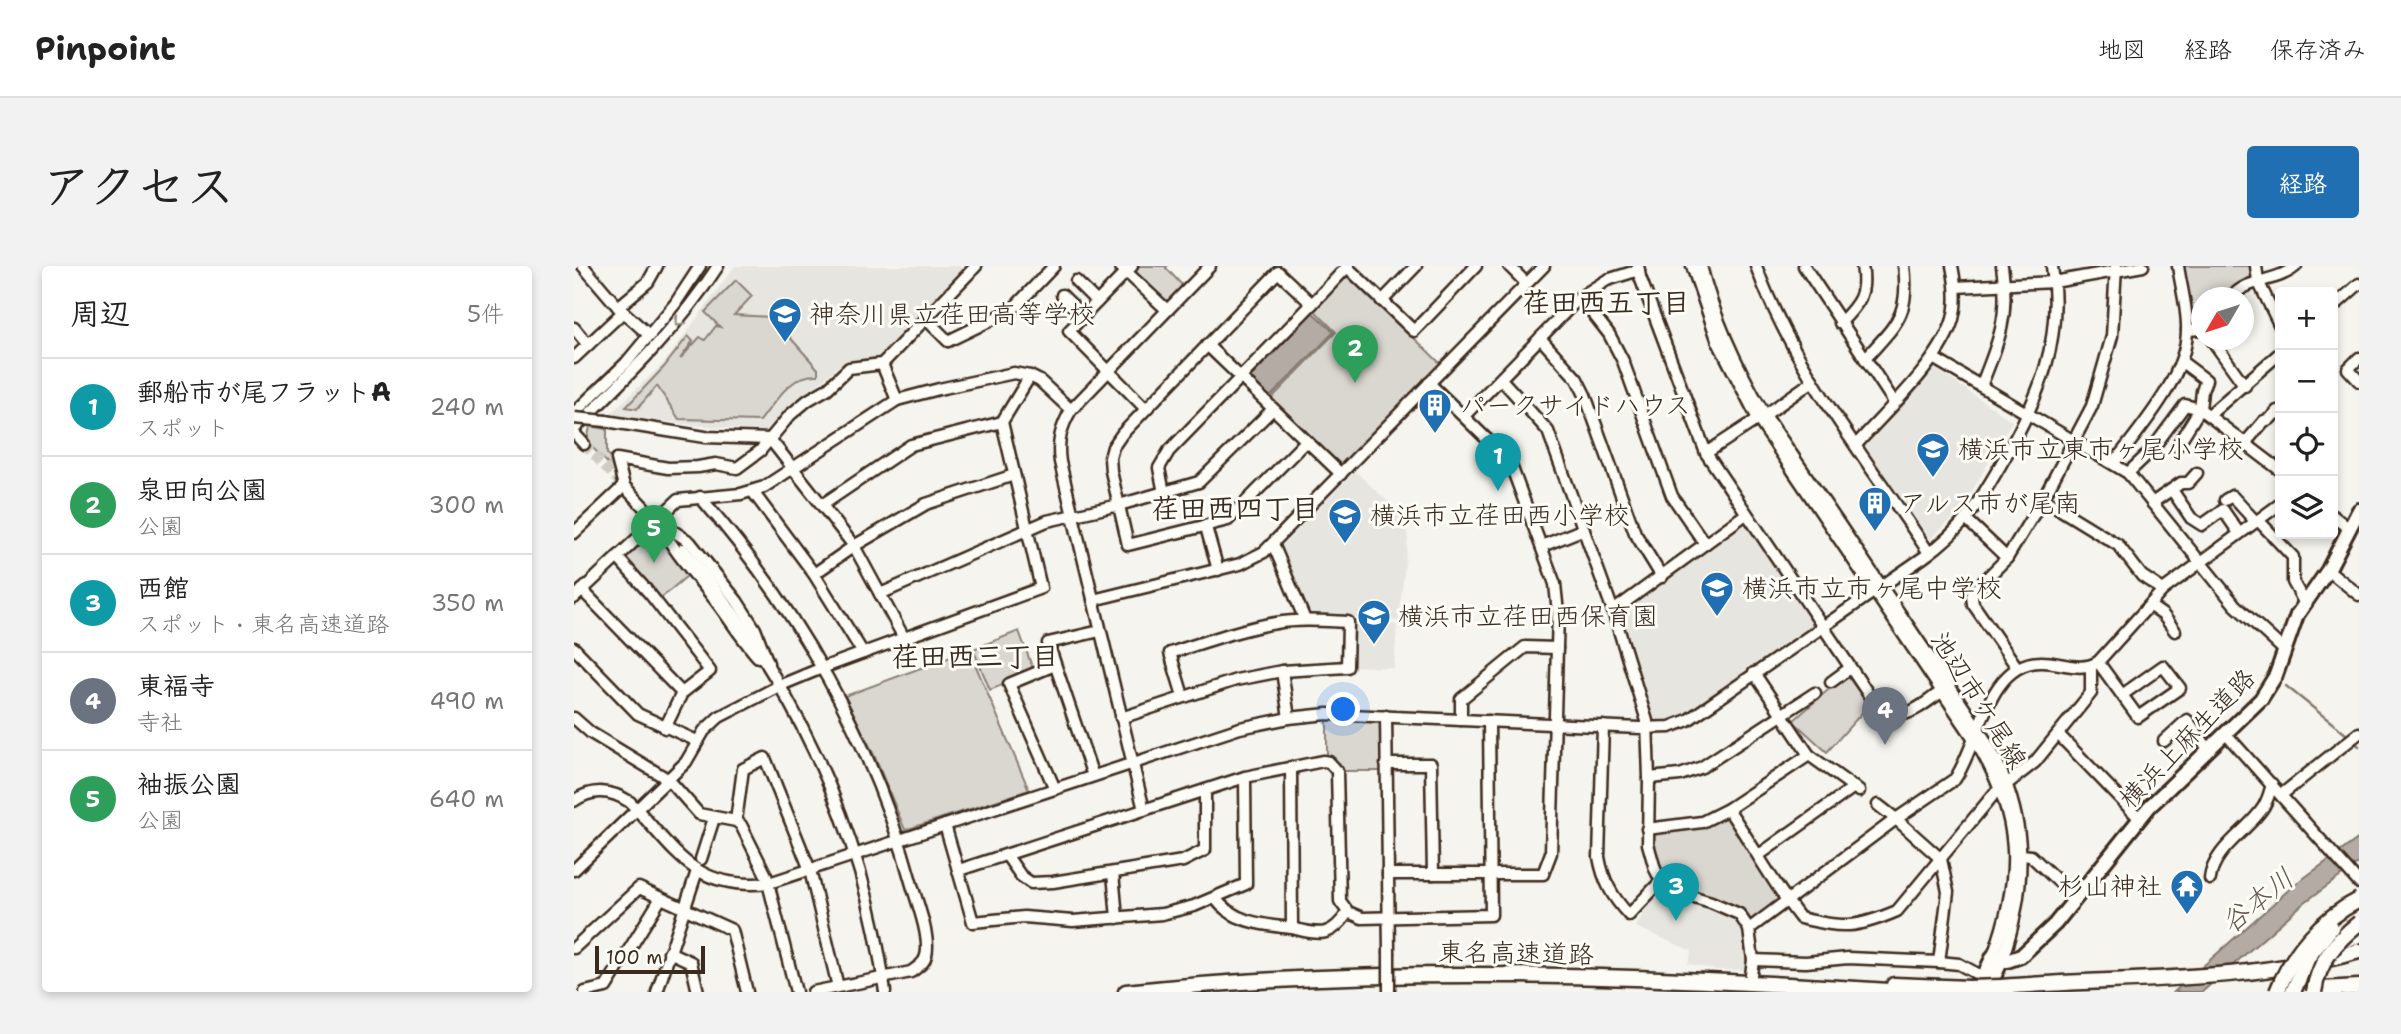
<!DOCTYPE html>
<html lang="ja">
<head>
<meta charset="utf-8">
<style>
  body { margin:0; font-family:"Shantell Sans","Klee One",sans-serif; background:#f2f2f2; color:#222 }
  .controls { position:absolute; right:21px; top:21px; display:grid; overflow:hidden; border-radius:7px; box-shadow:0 4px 10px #0003 }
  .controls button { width:63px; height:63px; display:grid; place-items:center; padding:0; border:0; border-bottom:2px solid #e0e0e0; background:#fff; color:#222; font:35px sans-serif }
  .compass { position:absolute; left:1617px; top:21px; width:63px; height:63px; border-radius:50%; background:#fff; box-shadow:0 4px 10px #0003; rotate:231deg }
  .scale { position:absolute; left:21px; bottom:18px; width:110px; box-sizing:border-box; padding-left:7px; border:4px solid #3b2a1e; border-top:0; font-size:19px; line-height:24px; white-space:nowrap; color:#3b2a1e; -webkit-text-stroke:5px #fdfcf7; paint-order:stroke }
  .you { position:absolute; left:770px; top:444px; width:24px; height:24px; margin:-18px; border:5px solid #fff; border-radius:50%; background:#1a73e8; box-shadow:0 0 0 10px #1a73e833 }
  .badge { display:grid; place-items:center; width:46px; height:46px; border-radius:50%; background:#1f6fb2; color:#fff; font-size:23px; font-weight:700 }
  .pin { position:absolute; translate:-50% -58px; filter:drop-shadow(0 2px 4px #0008) }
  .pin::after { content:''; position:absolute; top:37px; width:24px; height:21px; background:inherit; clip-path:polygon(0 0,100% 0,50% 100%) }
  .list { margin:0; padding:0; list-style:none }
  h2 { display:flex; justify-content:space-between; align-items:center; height:91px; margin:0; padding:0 28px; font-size:30px }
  h2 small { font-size:23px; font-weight:400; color:#767676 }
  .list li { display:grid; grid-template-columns:46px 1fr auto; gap:21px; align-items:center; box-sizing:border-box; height:98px; padding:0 28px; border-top:2px solid #e0e0e0 }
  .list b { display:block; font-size:26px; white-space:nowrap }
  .list p { margin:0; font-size:23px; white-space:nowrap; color:#767676 }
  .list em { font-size:23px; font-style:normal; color:#767676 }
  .icon { flex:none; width:38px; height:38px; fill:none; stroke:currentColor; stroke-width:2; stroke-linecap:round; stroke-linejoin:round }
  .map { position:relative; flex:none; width:1785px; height:726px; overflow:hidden; border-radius:7px }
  header { display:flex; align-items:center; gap:42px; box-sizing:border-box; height:98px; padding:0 35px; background:#fff; border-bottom:2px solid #e0e0e0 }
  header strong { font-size:33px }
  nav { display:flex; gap:38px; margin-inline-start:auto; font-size:24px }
  .intro { display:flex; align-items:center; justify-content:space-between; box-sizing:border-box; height:168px; padding:0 42px }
  h1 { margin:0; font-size:49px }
  .button { padding:18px 32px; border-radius:7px; background:#1f6fb2; color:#fff; font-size:24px; font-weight:700 }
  main { display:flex; gap:42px; padding:0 42px }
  aside { flex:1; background:#fff; border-radius:7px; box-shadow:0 4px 10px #0003 }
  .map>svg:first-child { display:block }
  .built { fill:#e7e5df }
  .green { fill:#dad6d0; stroke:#8a8077; stroke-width:2 }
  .water { fill:#b4aca4; stroke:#84786e; stroke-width:2 }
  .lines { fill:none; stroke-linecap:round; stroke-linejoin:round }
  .stream { stroke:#84786e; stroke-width:2.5 }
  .minor-tunnel { stroke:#d0ccc4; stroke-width:10; stroke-dasharray:10 5; stroke-linecap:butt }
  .minor-casing { stroke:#3b2a1e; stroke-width:15 }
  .major-casing { stroke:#3b2a1e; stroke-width:18 }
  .highway-casing { stroke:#3b2a1e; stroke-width:19 }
  .minor { stroke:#fdfcf7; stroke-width:10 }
  .major { stroke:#fdfcf7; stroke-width:12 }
  .highway { stroke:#fdfcf7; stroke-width:14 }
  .minor-bridge-casing { stroke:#3b2a1e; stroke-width:15; stroke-linecap:butt }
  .highway-bridge-casing { stroke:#3b2a1e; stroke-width:19; stroke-linecap:butt }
  .minor-bridge { stroke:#fdfcf7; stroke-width:10 }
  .highway-bridge { stroke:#fdfcf7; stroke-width:14 }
  .oneway { stroke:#9c938a }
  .labels { text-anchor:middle; stroke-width:6; stroke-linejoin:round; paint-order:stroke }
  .poi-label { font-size:26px; fill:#3b2a1e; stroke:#fdfcf7; text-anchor:start }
  .street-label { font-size:26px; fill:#3b2a1e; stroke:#fdfcf7 }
  .neighbourhood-label { font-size:28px; font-weight:bold; fill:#3b2a1e; stroke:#fdfcf7 }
  .water-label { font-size:28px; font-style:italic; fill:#65584d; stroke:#fdfcf7 }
</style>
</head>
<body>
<header>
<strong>Pinpoint</strong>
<nav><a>地図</a><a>経路</a><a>保存済み</a></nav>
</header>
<div class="intro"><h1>アクセス</h1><a class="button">経路</a></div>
<main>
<aside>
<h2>周辺<small>5件</small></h2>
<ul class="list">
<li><span class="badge" style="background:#0f9aa8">1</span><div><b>郵船市が尾フラットA</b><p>スポット</p></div><em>240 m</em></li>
<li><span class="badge" style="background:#2e9e5b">2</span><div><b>泉田向公園</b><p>公園</p></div><em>300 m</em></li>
<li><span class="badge" style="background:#0f9aa8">3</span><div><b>西館</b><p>スポット · 東名高速道路</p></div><em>350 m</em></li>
<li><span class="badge" style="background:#6b7280">4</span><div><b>東福寺</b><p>寺社</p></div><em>490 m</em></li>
<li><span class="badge" style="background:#2e9e5b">5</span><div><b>袖振公園</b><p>公園</p></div><em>640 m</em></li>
</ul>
</aside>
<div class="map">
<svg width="1785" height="726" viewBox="0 0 1785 726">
  <rect width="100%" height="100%" fill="#f5f4ee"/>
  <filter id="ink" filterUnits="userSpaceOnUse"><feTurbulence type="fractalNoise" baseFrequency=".0143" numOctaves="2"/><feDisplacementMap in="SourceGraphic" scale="14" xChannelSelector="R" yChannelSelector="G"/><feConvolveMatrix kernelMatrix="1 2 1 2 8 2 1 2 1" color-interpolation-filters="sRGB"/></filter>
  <g filter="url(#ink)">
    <!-- built -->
    <g class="built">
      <polygon points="161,0 386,0 392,5 305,91 266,99 190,166 34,150 91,96"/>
      <polygon points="1359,101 1438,155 1386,246 1356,273 1289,180"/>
      <polygon points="781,205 826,247 831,258 834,273 824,355 736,350 704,284"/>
      <polygon points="1172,256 1242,358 1111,449 1094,456 1078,457 1045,346"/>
      <polygon points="778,357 823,359 820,402 778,400"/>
      <polygon points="1087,615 1165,648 1175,663 1179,694 1172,704 1143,704 1114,698 1118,685 1062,661"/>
    </g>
    <!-- green -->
    <g class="green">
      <polygon points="563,0 593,0 592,2 609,20 593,38 559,4"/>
      <polygon points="1604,0 1681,0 1684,15 1657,31 1628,32 1627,63 1613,64"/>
      <polygon points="773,7 868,99 766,204 694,136 762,66 739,43"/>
      <path d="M162,14L178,30L160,49L198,51L244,103V109C217,107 201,136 186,155L105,153L83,120L63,143L52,141L90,101L114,70L119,75L106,93L126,71L131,74L142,60L146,61L131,46Z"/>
      <polygon points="16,160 33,163 33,188 42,193 45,209 13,176"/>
      <polygon points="81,264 114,309 87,332 52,292"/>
      <polygon points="445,365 460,406 416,424 399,383"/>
      <polygon points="395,384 455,524 331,564 300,489 271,430"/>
      <polygon points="1272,408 1295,439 1253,486 1219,455"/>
      <polygon points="753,454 807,454 809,505 770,505 753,493"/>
      <polygon points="1154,543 1212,635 1175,663 1165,648 1087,615 1073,563 1128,556"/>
    </g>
    <!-- water -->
    <g class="water">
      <polygon points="738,46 760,66 694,133 674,114"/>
      <polygon points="1785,572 1785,597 1731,636 1628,726 1600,726 1719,620"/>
    </g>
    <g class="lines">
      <!-- stream -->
      <g class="stream">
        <polyline points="1712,420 1773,469"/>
        <polyline points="1781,477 1785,480"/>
      </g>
      <!-- minor-tunnel -->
      <g class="minor-tunnel">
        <polyline points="10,178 50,221"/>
        <polyline points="90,262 109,283"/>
      </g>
      <defs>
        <g id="minor">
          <polyline points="9,0 44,41 76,70"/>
          <polyline points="546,0 593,44"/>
          <polyline points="558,0 495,65 572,143"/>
          <polyline points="772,0 840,65 902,0"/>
          <polyline points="935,0 952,17"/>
          <path d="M1064,0L1066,11L1132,187L1299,435C1325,462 1342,443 1367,426"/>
          <path d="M1118,0L1144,76L1184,153L1400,473C1448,549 1449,608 1419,690"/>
          <path d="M1127,0C1140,52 1164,103 1191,149L1403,461C1453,537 1458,609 1428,694"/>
          <path d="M1182,0C1220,105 1294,194 1355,287"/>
          <polyline points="1230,0 1320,136"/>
          <polyline points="1682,0 1684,15 1706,60"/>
          <polyline points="502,15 523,36"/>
          <polyline points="1382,21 1480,16 1569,0"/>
          <polyline points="488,29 509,50"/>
          <polyline points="1006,31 1035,68 1049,95 1098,230 1131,278"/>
          <path d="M1657,32C1674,11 1703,17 1722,0"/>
          <polyline points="808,35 842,0"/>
          <polyline points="738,38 774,0"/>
          <polyline points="44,41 74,16 83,0"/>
          <polyline points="1759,41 1785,18"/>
          <polyline points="352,53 374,75 438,44 480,0"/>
          <path d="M1266,57C1285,38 1293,28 1288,0"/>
          <polyline points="0,62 14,79"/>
          <polyline points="1613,64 1628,63"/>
          <polyline points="966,72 1003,113 1011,129 1061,267 1088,311"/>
          <polyline points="1638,74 1671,120"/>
          <polyline points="633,79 767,208"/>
          <polyline points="0,92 49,46"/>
          <polyline points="1359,92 1554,207 1661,339 1711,385"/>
          <polyline points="1785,92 1774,103 1785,115"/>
          <path d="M1291,93C1322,58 1336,50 1330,0"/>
          <polyline points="1608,96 1632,114 1628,125 1626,143 1706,204"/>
          <polyline points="456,110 466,115 497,144"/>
          <polyline points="927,113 974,165 1039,345 1073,455 1075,512 1074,578 1081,603 1087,615 1097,624 1137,636 1165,648 1175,663 1179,694 1177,709"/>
          <path d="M1407,120C1425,76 1436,49 1428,0"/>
          <polyline points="323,134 308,98 402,0"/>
          <polyline points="0,147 52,97 101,38 126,0"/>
          <polyline points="1191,149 1239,115"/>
          <polyline points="1635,149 1706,87"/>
          <polyline points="890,150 1006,31 1033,14 1065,4"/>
          <polyline points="32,155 131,171 196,173 280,280 330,372"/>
          <path d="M0,163C52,112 104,62 144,0"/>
          <polyline points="0,167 10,178"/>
          <polyline points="1672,176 1690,155 1696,153 1703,145 1706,148"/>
          <path d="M1282,179C1312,145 1361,101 1377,59C1384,41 1382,19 1378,0"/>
          <polyline points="1132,187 1184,153"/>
          <path d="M1540,197C1567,161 1612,111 1613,65C1614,44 1607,21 1604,0"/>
          <polyline points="1554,207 1576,186 1611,139 1626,143 1603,180"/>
          <polyline points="1598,224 1617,252 1628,259 1649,244 1665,267"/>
          <polyline points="179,226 240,308 289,387"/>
          <polyline points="590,227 585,202 595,185 738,38 704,6 548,168 539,181 536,192 537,205 554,279 654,254 732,175"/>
          <path d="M126,231C224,342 299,476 338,619C343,637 361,681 349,696C346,700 341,703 337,706L239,726"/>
          <polyline points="1469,233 1544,279 1568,310 1589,324"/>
          <polyline points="1651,234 1658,230 1681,255 1685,255 1719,291 1719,316 1730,336"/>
          <polyline points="1578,237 1607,217 1614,217 1623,207"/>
          <polyline points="248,239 337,179 428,156"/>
          <polyline points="1759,250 1774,262"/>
          <polyline points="1393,254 1433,292"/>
          <path d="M83,255C99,284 117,304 138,330C154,350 167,372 184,391"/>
          <polyline points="632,261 644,304"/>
          <polyline points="0,267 50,220"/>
          <polyline points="699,278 731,354"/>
          <polyline points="968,280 1010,263"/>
          <path d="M109,283C216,409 290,561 311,726"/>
          <polyline points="43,291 76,328 136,405 108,427 91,462"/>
          <polyline points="1754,304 1785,329"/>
          <polyline points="240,308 280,280 352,238 440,209"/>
          <polyline points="8,324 108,427"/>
          <polyline points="306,328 473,255 545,239 625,216 699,143"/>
          <polyline points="0,332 104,234 167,228 190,221 323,134 365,123 440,107 456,110 428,156 467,322 248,402 207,419 145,451 130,465 112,496 0,604"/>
          <polyline points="519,334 666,298 690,286 970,0"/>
          <polyline points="1576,340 1589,349 1601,365"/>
          <polyline points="1039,345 1172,248"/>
          <polyline points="0,382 64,448 123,475"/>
          <polyline points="1524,396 1564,451 1606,422 1589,400 1548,429"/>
          <polyline points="194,397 181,363 163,335 116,276 82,254 50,220 43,193 94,202 124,201 142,198 163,202 186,185 216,149 234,134 253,123 275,102 308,98"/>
          <polyline points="1442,400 1399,338 1398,330 1401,324 1433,292 1469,233 1518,140 1538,70 1542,0"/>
          <polyline points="708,405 715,452"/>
          <polyline points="1180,407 1235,489 1285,525"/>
          <polyline points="1257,416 1276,402"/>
          <polyline points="812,450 815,686"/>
          <polyline points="0,452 17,467 95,514 125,548 162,555 167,559 192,609 222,726"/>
          <path d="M547,452L662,414L708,405L773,401L774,356C750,355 726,353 702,357C666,363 631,376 596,387L609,430"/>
          <polyline points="887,454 887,433 951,381 983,382"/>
          <path d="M1029,460L1025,591C1029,614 1038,631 1055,649L1087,615"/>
          <polyline points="1484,468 1566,553"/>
          <polyline points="1652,468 1785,617"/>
          <polyline points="1590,475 1613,454 1635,484"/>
          <polyline points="812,498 857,498 859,608"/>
          <path d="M717,501L718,662C746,669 757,672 774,646"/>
          <polyline points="519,510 474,377 526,365"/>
          <polyline points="1075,512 1106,509 1128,501 1241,427"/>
          <polyline points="481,523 435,418 481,399"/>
          <polyline points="1707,529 1785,467"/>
          <path d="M0,535C18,522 38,524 56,536C102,584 119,625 195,617L666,462L715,452L753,448L1066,462L1096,461L1114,454L1350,291C1392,261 1405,236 1430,193C1466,129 1489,75 1478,0"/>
          <path d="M1154,543C1179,579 1199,618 1226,652C1269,662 1281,663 1323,645L1420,528L1461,496L1517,427V400"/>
          <path d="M570,544L486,196C483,176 487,161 497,144L636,0"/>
          <polyline points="162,555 169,503 191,492 236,604 264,721"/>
          <polyline points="371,559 399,656 450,651 499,655 588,648 620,640 672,618 671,511"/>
          <polyline points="1073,563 1128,556 1154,543 1235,489"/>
          <polyline points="1185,589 1280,521"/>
          <polyline points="1447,589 1457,590 1503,633"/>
          <polyline points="433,590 447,610 457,617 479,616 609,595 631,584 631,524"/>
          <polyline points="127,593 140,552"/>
          <polyline points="385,604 671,511 749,495 755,496 763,505 766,635 774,646 788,652 917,649 915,455"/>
          <polyline points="539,607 543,652"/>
          <polyline points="814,608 969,608 977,587 984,347 981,318 938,202 922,182 855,117"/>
          <path d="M1636,613C1639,582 1676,564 1690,540C1694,533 1696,526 1698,518"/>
          <path d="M641,632C659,657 690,659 718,662"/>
          <polyline points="1175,663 1322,553 1304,539"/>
          <polyline points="0,682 65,622 158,664 173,726"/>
          <polyline points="95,686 117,696 124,726"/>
          <polyline points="1179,694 1232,696 1274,692 1365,696 1385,698 1409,711"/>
          <path d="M1365,696L1374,626L1367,593L1322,553L1381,513C1405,478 1413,397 1466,396C1485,395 1506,407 1524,396L1589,324L1706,238"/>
          <polyline points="11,726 32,721 87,632"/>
          <polyline points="83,726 123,605"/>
        </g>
        <g id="major">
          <polyline points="1402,726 1419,690 1433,695 1447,690 1481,658 1575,541 1687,433 1702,409 1723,349 1754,304 1785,244"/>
          <polyline points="1413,726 1428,694"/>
        </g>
        <g id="highway">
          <polyline points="1760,678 1785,669"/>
          <polyline points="1320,719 1395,722"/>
          <path d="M1427,721C1546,711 1668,718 1785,685"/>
          <polyline points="1711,725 1785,721"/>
          <path d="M552,726C810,698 1073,709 1332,726"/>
        </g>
      </defs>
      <!-- minor casing -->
      <use href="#minor" class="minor-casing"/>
      <!-- major casing -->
      <use href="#major" class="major-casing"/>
      <!-- highway casing -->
      <use href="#highway" class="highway-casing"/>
      <!-- minor -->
      <use href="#minor" class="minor"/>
      <!-- major -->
      <use href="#major" class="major"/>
      <!-- highway -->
      <use href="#highway" class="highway"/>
      <defs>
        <g id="minor-bridge">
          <polyline points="0,152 32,155"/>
          <polyline points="815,726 815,686"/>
        </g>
        <g id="highway-bridge">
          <polyline points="1395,722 1427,721"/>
          <path d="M1703,726C1718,687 1747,653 1785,634"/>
          <polyline points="1719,726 1734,691 1757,662"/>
          <path d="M1740,726C1744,696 1762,675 1785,657"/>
        </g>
      </defs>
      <!-- minor-bridge casing -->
      <use href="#minor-bridge" class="minor-bridge-casing"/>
      <!-- highway-bridge casing -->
      <use href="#highway-bridge" class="highway-bridge-casing"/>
      <!-- minor-bridge -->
      <use href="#minor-bridge" class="minor-bridge"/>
      <!-- highway-bridge -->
      <use href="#highway-bridge" class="highway-bridge"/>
    </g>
    <!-- one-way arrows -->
    <defs><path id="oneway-chevron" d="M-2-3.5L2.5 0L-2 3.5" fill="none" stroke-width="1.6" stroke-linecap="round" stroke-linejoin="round" transform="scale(1.75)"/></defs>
    <use class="oneway" href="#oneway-chevron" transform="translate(105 56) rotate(131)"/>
  </g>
  <!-- icons -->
  <defs>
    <symbol id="school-pin" viewBox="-11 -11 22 30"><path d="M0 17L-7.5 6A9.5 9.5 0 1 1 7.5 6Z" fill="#1f6fb2" stroke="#fdfcf7"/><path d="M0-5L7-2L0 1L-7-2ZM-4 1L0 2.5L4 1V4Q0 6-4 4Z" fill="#fff"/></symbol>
    <symbol id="building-pin" viewBox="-11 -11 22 30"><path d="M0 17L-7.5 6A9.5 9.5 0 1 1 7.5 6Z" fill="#1f6fb2" stroke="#fdfcf7"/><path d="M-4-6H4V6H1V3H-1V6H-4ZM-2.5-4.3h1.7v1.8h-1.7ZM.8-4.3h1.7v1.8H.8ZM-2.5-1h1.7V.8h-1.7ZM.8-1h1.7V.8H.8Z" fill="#fff"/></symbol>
    <symbol id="temple-pin" viewBox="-11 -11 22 30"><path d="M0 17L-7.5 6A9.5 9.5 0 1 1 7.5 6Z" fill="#1f6fb2" stroke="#fdfcf7"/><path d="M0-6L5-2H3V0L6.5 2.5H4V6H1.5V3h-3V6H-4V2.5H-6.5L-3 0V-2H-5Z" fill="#fff"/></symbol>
  </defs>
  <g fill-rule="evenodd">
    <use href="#school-pin" x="192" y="29" width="38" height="52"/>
    <use href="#building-pin" x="842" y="120" width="38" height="52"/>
    <use href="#school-pin" x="1340" y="164" width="38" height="52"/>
    <use href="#building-pin" x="1282" y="218" width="38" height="52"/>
    <use href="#school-pin" x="752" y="230" width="38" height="52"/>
    <use href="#school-pin" x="1124" y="303" width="38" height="52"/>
    <use href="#school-pin" x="781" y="331" width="38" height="52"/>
    <use href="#temple-pin" x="1594" y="601" width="38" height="52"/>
  </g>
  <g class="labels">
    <!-- poi labels -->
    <g class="poi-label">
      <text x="235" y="57">神奈川県立荏田高等学校</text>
      <text x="886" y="148">パークサイドハウス</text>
      <text x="1384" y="192">横浜市立東市ヶ尾小学校</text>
      <text x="1326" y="246">アルス市が尾南</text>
      <text x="796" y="258">横浜市立荏田西小学校</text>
      <text x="1168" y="331">横浜市立市ヶ尾中学校</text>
      <text x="824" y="359">横浜市立荏田西保育園</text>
      <text x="1588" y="629" text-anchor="end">杉山神社</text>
    </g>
    <!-- street labels -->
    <g class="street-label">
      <text transform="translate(1405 434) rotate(58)" y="9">池辺市ケ尾線</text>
      <text transform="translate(1613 472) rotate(-46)" y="9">横浜上麻生道路</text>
      <text transform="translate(942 687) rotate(1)" y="9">東名高速道路</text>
    </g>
    <!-- neighbourhood labels -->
    <g class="neighbourhood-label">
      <text x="1032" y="46">荏田西五丁目</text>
      <text x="661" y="252">荏田西四丁目</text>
      <text x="401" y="400">荏田西三丁目</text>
    </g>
    <!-- water labels -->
    <g class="water-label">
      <text transform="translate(1683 634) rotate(-39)" y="10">谷本川</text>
    </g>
  </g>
</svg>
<div class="controls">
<button>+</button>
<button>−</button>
<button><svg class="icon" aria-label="locate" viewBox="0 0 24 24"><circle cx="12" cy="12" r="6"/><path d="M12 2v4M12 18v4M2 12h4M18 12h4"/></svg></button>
<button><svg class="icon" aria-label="layers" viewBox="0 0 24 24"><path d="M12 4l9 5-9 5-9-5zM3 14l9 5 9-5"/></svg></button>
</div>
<svg class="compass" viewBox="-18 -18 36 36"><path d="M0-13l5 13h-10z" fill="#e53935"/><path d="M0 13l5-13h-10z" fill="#767676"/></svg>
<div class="scale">100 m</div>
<div class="you"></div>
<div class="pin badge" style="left:924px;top:225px;background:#0f9aa8">1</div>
<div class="pin badge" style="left:781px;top:117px;background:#2e9e5b">2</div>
<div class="pin badge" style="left:1102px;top:655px;background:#0f9aa8">3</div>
<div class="pin badge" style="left:1311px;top:479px;background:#6b7280">4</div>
<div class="pin badge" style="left:80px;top:297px;background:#2e9e5b">5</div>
</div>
</main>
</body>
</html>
